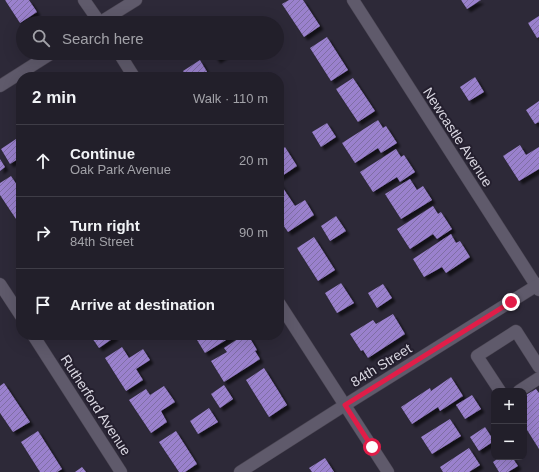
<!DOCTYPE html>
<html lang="en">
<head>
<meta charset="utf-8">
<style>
  body { margin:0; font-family:Helvetica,sans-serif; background:#2a2732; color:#f1f3f6 }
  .controls { position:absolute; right:12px; bottom:12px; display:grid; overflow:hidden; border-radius:8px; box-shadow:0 4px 16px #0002 }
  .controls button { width:36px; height:36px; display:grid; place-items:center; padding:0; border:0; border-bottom:1px solid #3f3d47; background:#221f2a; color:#f1f3f6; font:20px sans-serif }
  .stop { position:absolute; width:12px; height:12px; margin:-9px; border:3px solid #e11d48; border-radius:50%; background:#fff }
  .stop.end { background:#e11d48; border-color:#fff; box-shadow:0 1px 4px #0008 }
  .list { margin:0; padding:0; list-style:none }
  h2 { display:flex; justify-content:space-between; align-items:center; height:52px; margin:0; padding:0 16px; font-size:17px }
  h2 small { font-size:13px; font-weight:400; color:#a2a2a8 }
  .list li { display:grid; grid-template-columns:26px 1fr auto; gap:12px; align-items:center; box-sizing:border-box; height:72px; padding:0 16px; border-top:1px solid #3f3d47 }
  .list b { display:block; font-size:15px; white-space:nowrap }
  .list p { margin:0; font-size:13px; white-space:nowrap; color:#a2a2a8 }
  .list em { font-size:13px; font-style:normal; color:#a2a2a8 }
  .icon { flex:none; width:22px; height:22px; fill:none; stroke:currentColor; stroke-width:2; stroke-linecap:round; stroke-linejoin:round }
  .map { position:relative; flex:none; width:539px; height:472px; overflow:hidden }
  .search { position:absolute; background:#221f2a; box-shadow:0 4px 16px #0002; left:16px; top:16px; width:268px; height:44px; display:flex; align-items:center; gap:10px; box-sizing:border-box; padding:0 14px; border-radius:22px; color:#a2a2a8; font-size:15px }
  .panel { position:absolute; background:#221f2a; box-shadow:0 4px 16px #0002; left:16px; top:72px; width:268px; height:268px; border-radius:16px }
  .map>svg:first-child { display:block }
  .building { fill:url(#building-hatch); filter:url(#shadow) }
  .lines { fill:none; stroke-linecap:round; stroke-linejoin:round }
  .minor-casing { stroke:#494451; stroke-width:13 }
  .minor { stroke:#5f5a6b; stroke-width:12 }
  .route { stroke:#e11d48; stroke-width:5 }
  .labels { text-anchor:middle; stroke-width:4; stroke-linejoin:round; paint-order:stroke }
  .street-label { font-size:14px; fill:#d9d7e1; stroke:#241f2e }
</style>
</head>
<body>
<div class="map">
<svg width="539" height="472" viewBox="0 0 539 472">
  <defs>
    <pattern id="building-hatch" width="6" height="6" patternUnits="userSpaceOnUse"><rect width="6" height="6" fill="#9a81cd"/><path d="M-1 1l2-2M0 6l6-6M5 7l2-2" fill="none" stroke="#7f6ea4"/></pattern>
    <filter id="shadow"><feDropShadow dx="3.5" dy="3.5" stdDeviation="1" flood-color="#0009"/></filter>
  </defs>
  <rect width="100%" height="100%" fill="#2d2938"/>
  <!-- building -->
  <g class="building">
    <polygon points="5,0 29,0 37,12 20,23"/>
    <polygon points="289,0 303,0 320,26 304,37 282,4"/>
    <polygon points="461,0 481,0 467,9"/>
    <polygon points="539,16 539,37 537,38 528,23"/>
    <polygon points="327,37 348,70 331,81 310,48"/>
    <polygon points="212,53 228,53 217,60"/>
    <polygon points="200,60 210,77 187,77 183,71"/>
    <polygon points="475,77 484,92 469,101 460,87"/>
    <polygon points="353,78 375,111 358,122 336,89"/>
    <polygon points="539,101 539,122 535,124 526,110"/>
    <polygon points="378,120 383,128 386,126 397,143 381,153 378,148 355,163 342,143"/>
    <polygon points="327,123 336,137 321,147 312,132"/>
    <polygon points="16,139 21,147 21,157 10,164 1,149"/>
    <polygon points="520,145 526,155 539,147 539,169 519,181 503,156"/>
    <polygon points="285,147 297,166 279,178 279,151"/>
    <polygon points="396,149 401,157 404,155 415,172 400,182 397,177 373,192 360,172"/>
    <polygon points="0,159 5,167 0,171"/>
    <polygon points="11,176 21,191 21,216 16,219 0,195 0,183"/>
    <polygon points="410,179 417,190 423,186 432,200 401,219 385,194"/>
    <polygon points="279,182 295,206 305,200 314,215 288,232 279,219"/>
    <polygon points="433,206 438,214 441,212 452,229 437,239 433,234 410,249 397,229"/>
    <polygon points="336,216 346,231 330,241 321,226"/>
    <polygon points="451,234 456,243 460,241 470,257 446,273 442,267 424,277 413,259"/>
    <polygon points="314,237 335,270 318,281 297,248"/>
    <polygon points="341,283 354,303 337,313 325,293"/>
    <polygon points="383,284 392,298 377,308 368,293"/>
    <polygon points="393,314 405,334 368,358 363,350 361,351 350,334 373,320 376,324"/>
    <polygon points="90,335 114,335 115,337 99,348"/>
    <polygon points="194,335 234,335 205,353"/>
    <polygon points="244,335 248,335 257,350 255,351 260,359 224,382 211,361 227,352 224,348"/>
    <polygon points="122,347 129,358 143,349 150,360 136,369 143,380 126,391 105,358"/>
    <polygon points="264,368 287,405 269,417 246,380"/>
    <polygon points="451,377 463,396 440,411 438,407 412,424 401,407 430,388 431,391"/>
    <polygon points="4,383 30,422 13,432 0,413 0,386"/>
    <polygon points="224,385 233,399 220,408 211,394"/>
    <polygon points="164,386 175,402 161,411 167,422 151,433 129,400 146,389 150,395"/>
    <polygon points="536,389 539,393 539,449 524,425 524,396"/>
    <polygon points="472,395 481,409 465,419 456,405"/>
    <polygon points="209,408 218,422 198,434 190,421"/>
    <polygon points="450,419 461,436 432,454 421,437"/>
    <polygon points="485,427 494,441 479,451 470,437"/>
    <polygon points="38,431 62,469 57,472 40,472 21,442"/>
    <polygon points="176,431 197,464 185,472 179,472 159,442"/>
    <polygon points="469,448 480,465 469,472 443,472 440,467"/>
    <polygon points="500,457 512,457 518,466 508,472 499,472 493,462"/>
    <polygon points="325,458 334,472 312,472 309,468"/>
    <polygon points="82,467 86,472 75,472"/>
  </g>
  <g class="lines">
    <defs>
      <g id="minor">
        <polyline points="84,0 100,23"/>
        <polyline points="353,0 539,290"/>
        <polyline points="99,23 136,0"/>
        <polyline points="119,53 134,77"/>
        <polyline points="0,86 52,53"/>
        <polyline points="0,284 21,316"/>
        <polyline points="279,303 388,472"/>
        <polyline points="33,335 121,472"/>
        <polyline points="500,391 477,356 516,331 539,367"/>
        <polyline points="519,391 539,378"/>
        <polyline points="240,472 345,405 539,284"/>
      </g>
    </defs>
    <!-- minor casing -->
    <use href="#minor" class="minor-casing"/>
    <!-- minor -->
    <use href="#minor" class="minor"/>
  </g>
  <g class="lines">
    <!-- route -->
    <polyline class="route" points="372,447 345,405 511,302"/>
  </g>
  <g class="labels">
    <!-- street labels -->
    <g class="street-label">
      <text transform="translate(458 137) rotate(57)" y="5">Newcastle Avenue</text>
      <text transform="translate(381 365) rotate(-32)" y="5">84th Street</text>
      <text transform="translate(96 405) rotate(57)" y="5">Rutherford Avenue</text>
    </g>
  </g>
</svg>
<div class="controls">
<button>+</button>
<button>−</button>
</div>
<div class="stop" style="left:372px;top:447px"></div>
<div class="stop end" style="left:511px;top:302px"></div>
<div class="search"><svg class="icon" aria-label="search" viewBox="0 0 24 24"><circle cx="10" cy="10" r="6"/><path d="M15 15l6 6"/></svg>Search here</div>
<section class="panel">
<h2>2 min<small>Walk · 110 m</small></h2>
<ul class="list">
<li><svg class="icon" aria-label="ahead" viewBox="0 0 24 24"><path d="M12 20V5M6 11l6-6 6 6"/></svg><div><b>Continue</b><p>Oak Park Avenue</p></div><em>20 m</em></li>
<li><svg class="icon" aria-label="right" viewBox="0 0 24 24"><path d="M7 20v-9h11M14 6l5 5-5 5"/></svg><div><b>Turn right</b><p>84th Street</p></div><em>90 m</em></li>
<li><svg class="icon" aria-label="arrive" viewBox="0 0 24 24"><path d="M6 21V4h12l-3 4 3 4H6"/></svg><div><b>Arrive at destination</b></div></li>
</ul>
</section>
</div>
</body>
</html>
